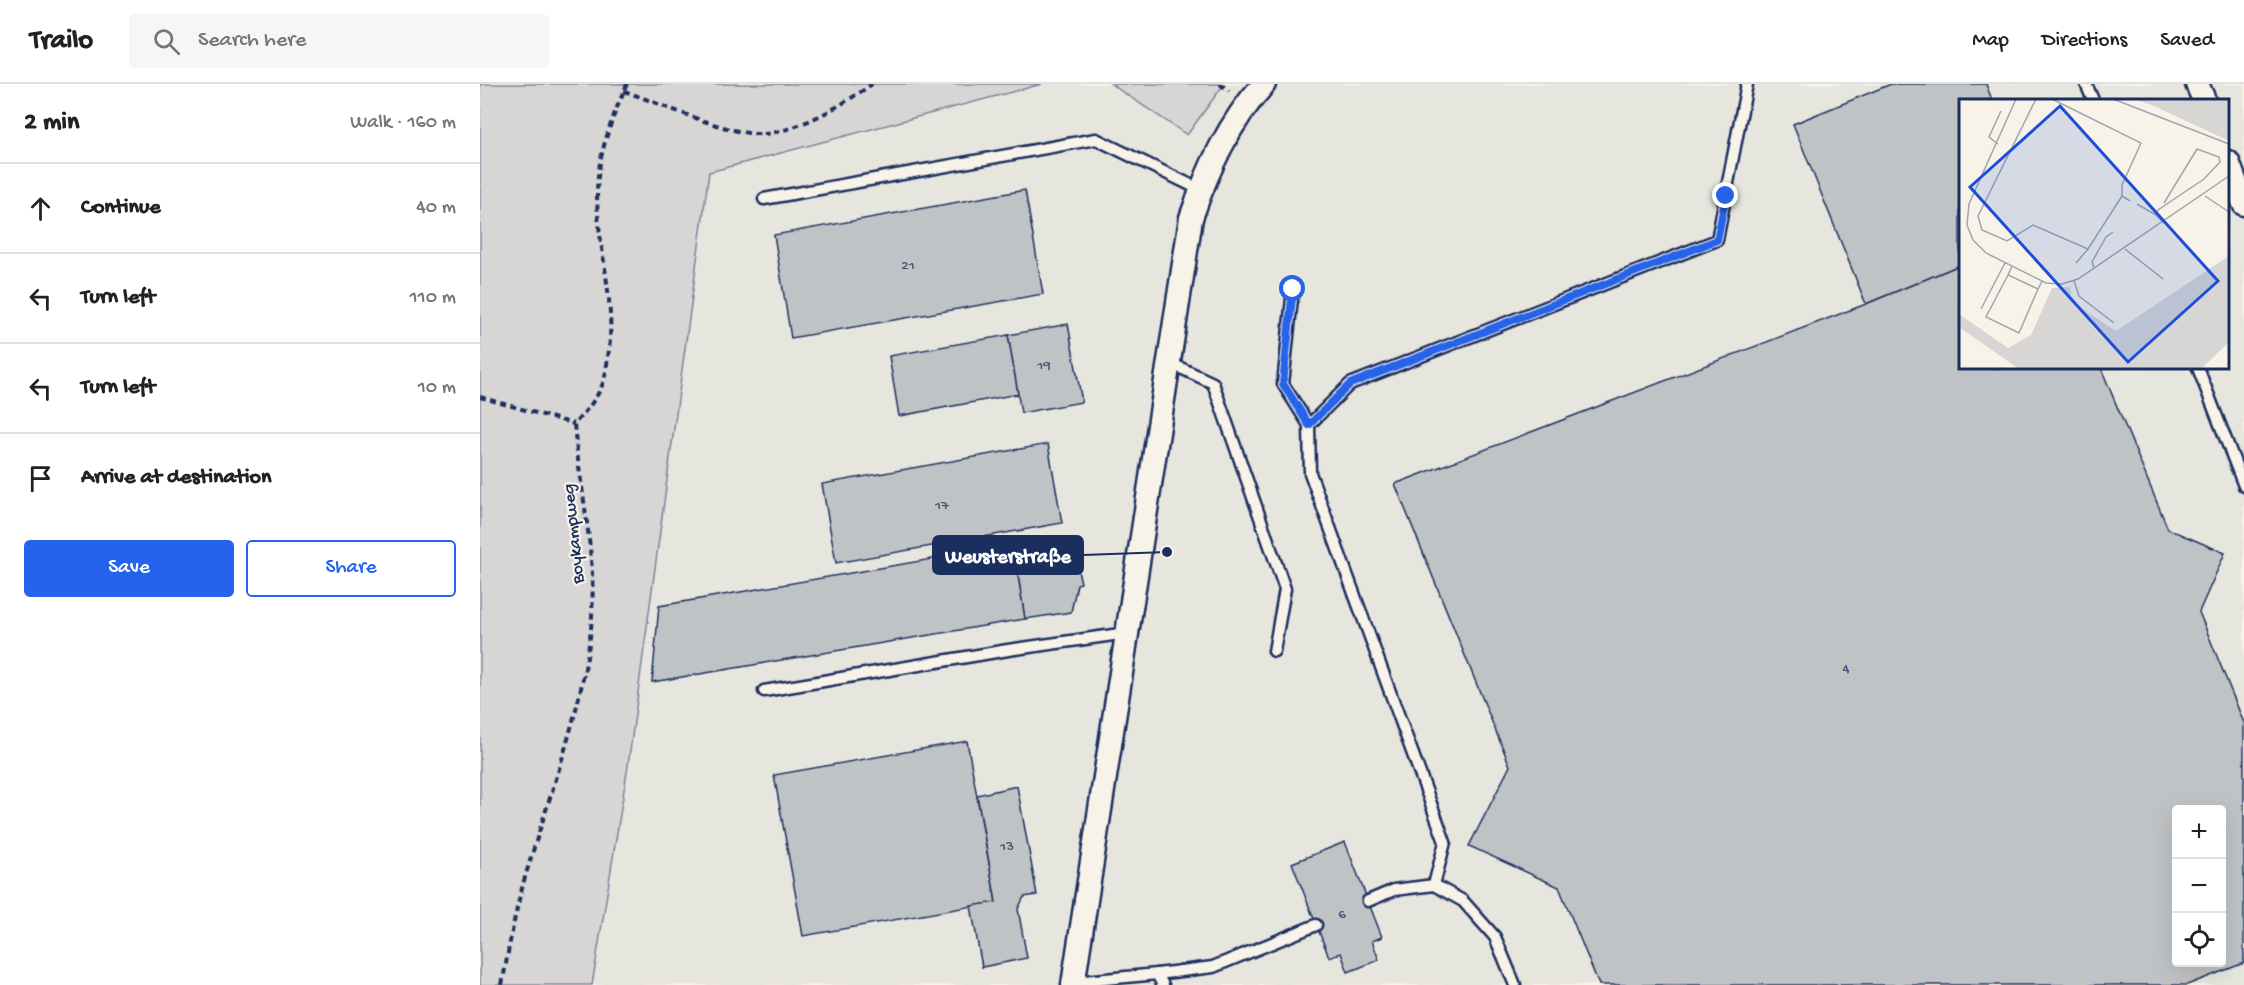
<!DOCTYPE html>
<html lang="en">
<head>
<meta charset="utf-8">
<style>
  body { margin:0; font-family:"Gochi Hand",sans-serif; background:#f6f6f6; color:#222 }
  .controls { position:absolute; right:18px; bottom:18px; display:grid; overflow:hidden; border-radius:6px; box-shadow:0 6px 24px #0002 }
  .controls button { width:54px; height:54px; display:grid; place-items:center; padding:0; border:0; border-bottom:2px solid #e0e0e0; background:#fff; color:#222; font:30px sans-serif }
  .stop { position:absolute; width:18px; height:18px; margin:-14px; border:4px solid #2563eb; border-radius:50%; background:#fff }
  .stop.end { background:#2563eb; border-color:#fff; box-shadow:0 2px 6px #0008 }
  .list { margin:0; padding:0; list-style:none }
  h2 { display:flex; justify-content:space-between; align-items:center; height:78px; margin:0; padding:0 24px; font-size:26px }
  h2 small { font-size:20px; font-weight:400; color:#767676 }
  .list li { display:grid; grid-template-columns:39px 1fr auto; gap:18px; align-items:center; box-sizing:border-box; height:90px; padding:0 24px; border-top:2px solid #e0e0e0 }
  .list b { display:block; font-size:22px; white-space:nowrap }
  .list em { font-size:20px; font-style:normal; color:#767676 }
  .actions { display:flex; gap:12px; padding:18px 24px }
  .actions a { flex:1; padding:14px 0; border:2px solid #2563eb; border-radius:6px; text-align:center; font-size:21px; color:#2563eb }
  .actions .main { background:#2563eb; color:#fff }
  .icon { flex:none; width:33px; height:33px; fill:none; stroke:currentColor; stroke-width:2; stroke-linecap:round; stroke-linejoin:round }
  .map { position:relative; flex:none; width:1764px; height:901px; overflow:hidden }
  header { display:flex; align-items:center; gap:36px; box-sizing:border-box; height:84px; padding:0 30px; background:#fff; border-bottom:2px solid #e0e0e0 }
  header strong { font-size:28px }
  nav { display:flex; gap:33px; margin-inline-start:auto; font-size:21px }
  .search { width:420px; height:54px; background:#f6f6f6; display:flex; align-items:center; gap:15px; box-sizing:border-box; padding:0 21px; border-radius:6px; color:#767676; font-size:22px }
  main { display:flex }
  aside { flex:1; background:#fff }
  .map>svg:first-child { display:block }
  .built { fill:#e6e5de; fill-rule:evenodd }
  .green { fill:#d7d6d4; stroke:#798299; stroke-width:1.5 }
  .building { fill:#c0c3c5; stroke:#1b2f5e; stroke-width:1.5; fill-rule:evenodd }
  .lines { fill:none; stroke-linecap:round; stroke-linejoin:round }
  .service-casing { stroke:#1b2f5e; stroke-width:15 }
  .minor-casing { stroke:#1b2f5e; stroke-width:27 }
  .path { stroke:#1b2f5e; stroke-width:4; stroke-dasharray:6 4.5; stroke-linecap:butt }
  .service { stroke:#f7f3e8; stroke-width:10 }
  .minor { stroke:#f7f3e8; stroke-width:22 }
  .route { stroke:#2563eb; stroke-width:8 }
  .labels { text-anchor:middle; stroke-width:4.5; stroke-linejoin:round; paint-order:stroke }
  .number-label { font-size:15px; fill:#445478 }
  .street-label { font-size:18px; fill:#1b2f5e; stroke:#f7f3e8 }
  .inset-road { fill:none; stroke:#9fa5b1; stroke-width:1.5 }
  .view { fill:#1d4ed8; fill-opacity:0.15; stroke:#1d4ed8; stroke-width:3 }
  .inset-edge { fill:none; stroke:#1b2f5e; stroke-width:3 }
  .leader { fill:none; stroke:#1b2f5e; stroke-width:2 }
  .callout-dot { fill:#1b2f5e; stroke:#f7f3e8; stroke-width:2 }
  .callout { fill:#1b2f5e; stroke:#1b2f5e; stroke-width:2 }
  .callout-label { font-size:20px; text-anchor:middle; font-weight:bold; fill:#fff }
</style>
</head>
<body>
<header>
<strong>Trailo</strong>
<div class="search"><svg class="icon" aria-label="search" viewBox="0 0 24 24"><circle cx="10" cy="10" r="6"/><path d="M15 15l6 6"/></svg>Search here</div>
<nav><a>Map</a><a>Directions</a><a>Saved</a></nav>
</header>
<main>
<aside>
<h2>2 min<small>Walk · 160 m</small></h2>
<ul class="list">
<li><svg class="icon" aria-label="ahead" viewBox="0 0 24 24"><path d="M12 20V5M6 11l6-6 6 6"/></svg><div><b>Continue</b></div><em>40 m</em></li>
<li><svg class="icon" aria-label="left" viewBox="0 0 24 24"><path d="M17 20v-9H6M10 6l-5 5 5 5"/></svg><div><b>Turn left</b></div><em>110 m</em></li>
<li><svg class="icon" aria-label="left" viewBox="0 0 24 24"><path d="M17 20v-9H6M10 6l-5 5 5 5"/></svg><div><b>Turn left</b></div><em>10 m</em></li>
<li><svg class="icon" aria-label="arrive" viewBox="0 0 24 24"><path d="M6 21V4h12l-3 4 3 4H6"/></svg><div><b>Arrive at destination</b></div></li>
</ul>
<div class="actions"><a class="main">Save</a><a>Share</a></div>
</aside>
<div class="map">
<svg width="1764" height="901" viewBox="0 0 1764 901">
  <rect width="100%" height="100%" fill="#f7f3e8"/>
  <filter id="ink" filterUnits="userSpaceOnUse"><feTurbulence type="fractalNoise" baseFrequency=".0167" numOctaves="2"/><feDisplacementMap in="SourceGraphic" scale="12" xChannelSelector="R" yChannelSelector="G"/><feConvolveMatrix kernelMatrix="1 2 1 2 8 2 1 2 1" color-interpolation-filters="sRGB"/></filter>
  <g filter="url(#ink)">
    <!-- built -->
    <path class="built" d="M562,0H631L707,51L744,0H1764V901H112L148,682L229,88ZM1480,16H1748V284H1480ZM1696,726H1742V878H1696Z"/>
    <!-- green -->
    <g class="green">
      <polygon points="0,0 562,0 229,88 148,682 112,901 0,901"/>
      <polygon points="631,0 744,0 707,51"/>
    </g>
    <!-- building -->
    <g class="building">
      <polygon points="1411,0 1506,0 1512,16 1480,16 1480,181 1386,220 1313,40"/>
      <polygon points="545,106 563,210 311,254 294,151"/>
      <path d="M1480,181V284H1621L1688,445L1745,469L1719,528L1764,639V879L1707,901H1119L1079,803L989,762L1030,682L915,400L1386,220ZM1696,726H1742V878H1696Z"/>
      <polygon points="588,240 602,318 541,329 528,251"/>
      <polygon points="528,251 538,310 419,332 409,272"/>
      <polygon points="568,360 582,439 356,479 342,400"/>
      <polygon points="602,460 598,486 601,499 597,500 591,528 545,535 535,472"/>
      <polygon points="533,461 545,535 172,598 179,522"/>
      <polygon points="487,657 516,818 323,852 294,691"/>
      <polygon points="537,702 557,811 544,813 538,825 547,874 502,883 491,822 516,818 497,711"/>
      <polygon points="865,758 902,853 892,857 899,876 868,888 861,869 849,873 812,779"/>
    </g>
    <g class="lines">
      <defs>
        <g id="service">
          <polyline points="1606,0 1613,16"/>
          <polyline points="284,115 616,55 721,106"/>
          <polyline points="813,205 803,300 829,341"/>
          <polyline points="690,279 733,299 805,505 794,567"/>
          <polyline points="1718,284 1764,402"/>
          <polyline points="284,607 528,566 647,549"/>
          <polyline points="954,801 965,758 830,389 829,341 870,300 1237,156 1267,0"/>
          <polyline points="888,817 914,806 954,801 983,817 1015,853 1035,901"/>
          <polyline points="677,890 733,883 836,841"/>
          <polyline points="594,898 677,890 683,901"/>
        </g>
        <g id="minor">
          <polyline points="1717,0 1724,16"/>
          <polyline points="1748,78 1764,120"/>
          <path d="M593,901L711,134C728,85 749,38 784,0"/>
        </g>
      </defs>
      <!-- service casing -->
      <use href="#service" class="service-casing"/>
      <!-- minor casing -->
      <use href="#minor" class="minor-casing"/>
      <!-- path -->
      <g class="path">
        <polyline points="740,0 749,7"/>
        <path d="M144,7C176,18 254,53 284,50C320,46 363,21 392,0"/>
        <polyline points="0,313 94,340"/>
        <path d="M22,901C29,864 35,826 46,790C70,709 102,628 111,544C118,476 100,407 94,340C105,328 117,315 123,299C126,291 127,281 128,273C137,217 117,164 117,109C117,73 132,33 147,0"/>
      </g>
      <!-- service -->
      <use href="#service" class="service"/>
      <!-- minor -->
      <use href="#minor" class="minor"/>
    </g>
  </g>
  <g class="lines" filter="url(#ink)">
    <!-- route -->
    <polyline class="route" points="813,205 803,300 829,341 870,300 1237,156 1246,112"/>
  </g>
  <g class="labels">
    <!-- number labels -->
    <g class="number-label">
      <text x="428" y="185">21</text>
      <text x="564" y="285">19</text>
      <text x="462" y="425">17</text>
      <text x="1366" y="588">4</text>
      <text x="527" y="766">13</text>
      <text x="862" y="834">6</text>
    </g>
    <!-- street labels -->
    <g class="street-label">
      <text transform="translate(92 450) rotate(-96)" y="6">Boykampweg</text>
    </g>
  </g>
  <!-- overview -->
  <g transform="translate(1479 15)">
    <rect width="270" height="270" fill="#f7f3e8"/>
    <path d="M175,0H270V42L195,7ZM270,157V243L242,270H60L0,228V215L49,249L72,236L93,189L111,188L113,203L157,232Z" fill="#d7d6d4"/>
    <path class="inset-road" d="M57,0L10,105L8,126L14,141L27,154L87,184L103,185L119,180L270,77M77,0L19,117L23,131L48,142L74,126L129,150L163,97M93,0L182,44L163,86V97L171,102M154,0L270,45M39,45L30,38L42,12M246,97L270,113M205,104L238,50L260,58L261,63L245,80L199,111L197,116L205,124M178,105L197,116M166,150L204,180M117,164L129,150M53,167L49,176L79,190L83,182M135,169L133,163L147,138L154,133M49,176L27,218L60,234L79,190M115,182L120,197L155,224M22,210L46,164"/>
    <path class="view" d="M101,7L259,182L169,263L11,88Z"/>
    <rect width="270" height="270" class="inset-edge"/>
  </g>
  <!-- callouts -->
  <path class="leader" d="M687 468L603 471"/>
  <circle class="callout-dot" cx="687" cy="468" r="6"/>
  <rect class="callout" x="453" y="452" width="150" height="38" rx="6"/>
  <g class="callout-label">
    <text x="528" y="478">Weusterstraße</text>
  </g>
</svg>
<div class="controls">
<button>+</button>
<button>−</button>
<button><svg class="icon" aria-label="locate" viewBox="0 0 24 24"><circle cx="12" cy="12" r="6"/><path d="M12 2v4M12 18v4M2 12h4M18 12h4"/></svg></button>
</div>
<div class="stop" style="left:813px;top:205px"></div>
<div class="stop end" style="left:1246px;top:112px"></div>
</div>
</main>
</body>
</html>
